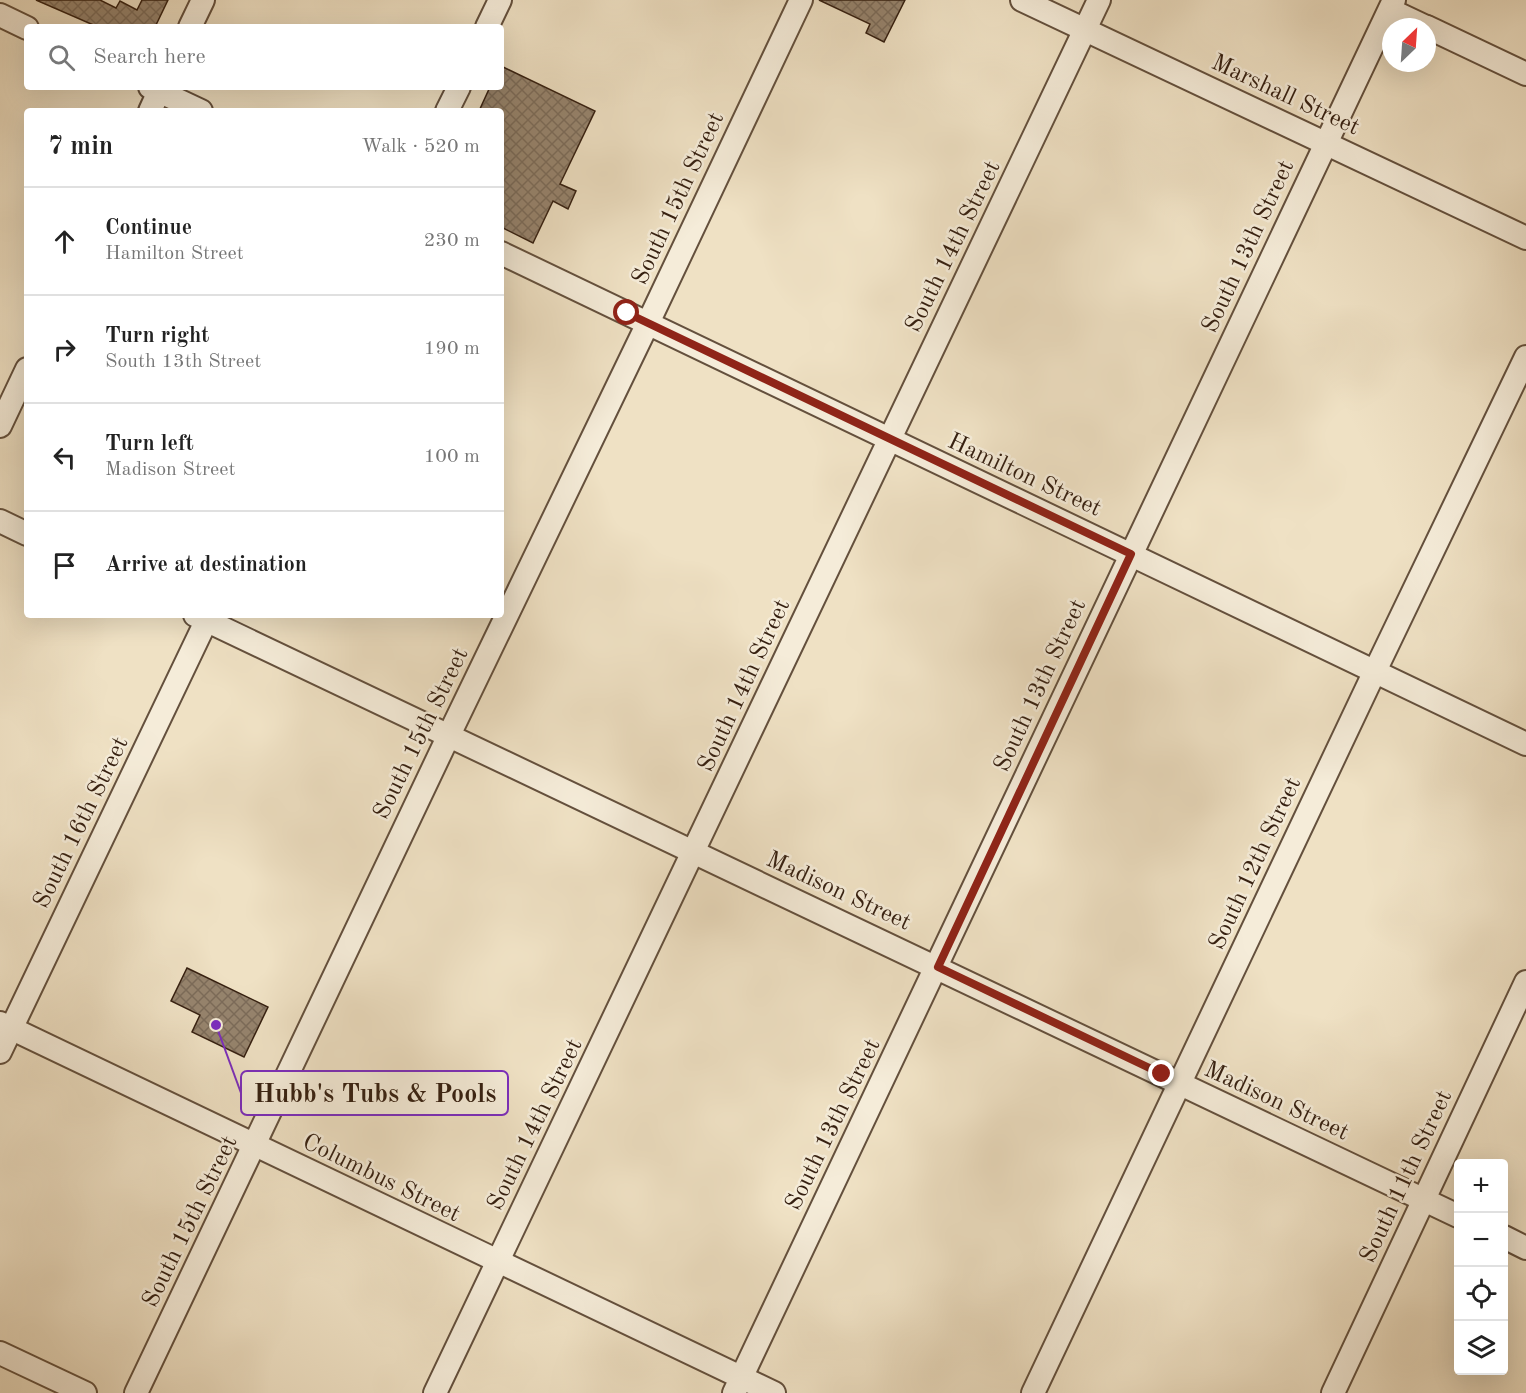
<!DOCTYPE html>
<html lang="en">
<head>
<meta charset="utf-8">
<style>
  body { margin:0; font-family:"Old Standard TT",serif; background:#f2f2f2; color:#222 }
  .controls { position:absolute; right:18px; bottom:18px; display:grid; overflow:hidden; border-radius:6px; box-shadow:0 6px 24px #0002 }
  .controls button { width:54px; height:54px; display:grid; place-items:center; padding:0; border:0; border-bottom:2px solid #e0e0e0; background:#fff; color:#222; font:30px sans-serif }
  .compass { position:absolute; left:1382px; top:18px; width:54px; height:54px; border-radius:50%; background:#fff; box-shadow:0 6px 24px #0002; rotate:25deg }
  .stop { position:absolute; width:18px; height:18px; margin:-14px; border:4px solid #8f2418; border-radius:50%; background:#fff }
  .stop.end { background:#8f2418; border-color:#fff; box-shadow:0 2px 6px #0008 }
  .list { margin:0; padding:0; list-style:none }
  h2 { display:flex; justify-content:space-between; align-items:center; height:78px; margin:0; padding:0 24px; font-size:26px }
  h2 small { font-size:20px; font-weight:400; color:#767676 }
  .list li { display:grid; grid-template-columns:39px 1fr auto; gap:18px; align-items:center; box-sizing:border-box; height:108px; padding:0 24px; border-top:2px solid #e0e0e0 }
  .list b { display:block; font-size:22px; white-space:nowrap }
  .list p { margin:0; font-size:20px; white-space:nowrap; color:#767676 }
  .list em { font-size:20px; font-style:normal; color:#767676 }
  .icon { flex:none; width:33px; height:33px; fill:none; stroke:currentColor; stroke-width:2; stroke-linecap:round; stroke-linejoin:round }
  .map { position:relative; flex:none; width:1526px; height:1393px; overflow:hidden }
  .search { position:absolute; background:#fff; box-shadow:0 6px 24px #0002; left:24px; top:24px; width:480px; height:66px; display:flex; align-items:center; gap:15px; box-sizing:border-box; padding:0 21px; border-radius:6px; color:#767676; font-size:22px }
  .panel { position:absolute; background:#fff; box-shadow:0 6px 24px #0002; left:24px; top:108px; width:480px; height:510px; border-radius:6px }
  .map>svg:first-child { display:block }
  .building { fill:url(#building-cross-hatch); stroke:#351f10; stroke-width:1.5 }
  .lines { fill:none; stroke-linecap:round; stroke-linejoin:round }
  .minor-casing { stroke:#64503d; stroke-width:26 }
  .minor { stroke:#f5ecd9; stroke-width:22 }
  .route { stroke:#8f2418; stroke-width:8 }
  .labels { text-anchor:middle; stroke-width:5; stroke-linejoin:round; paint-order:stroke }
  .street-label { font-size:24px; fill:#351f10; stroke:#f5ecd9 }
  .leader { fill:none; stroke:#7b2cbf; stroke-width:2 }
  .callout-dot { fill:#7b2cbf; stroke:#f5ecd9; stroke-width:2 }
  .callout { fill:#f5ecd9; stroke:#7b2cbf; stroke-width:2 }
  .callout-label { font-size:26px; text-anchor:middle; font-weight:bold; fill:#351f10 }
</style>
</head>
<body>
<div class="map">
<svg width="1526" height="1393" viewBox="0 0 1526 1393">
  <defs>
    <pattern id="building-cross-hatch" width="8" height="8" patternUnits="userSpaceOnUse" patternTransform="scale(1.5)"><rect width="8" height="8" fill="#96846e"/><path d="M0 0l8 8M0 8l8-8" fill="none" stroke="#7b6b59"/></pattern>
  </defs>
  <rect width="100%" height="100%" fill="#efe1c4"/>
  <filter id="stains"><feTurbulence type="fractalNoise" baseFrequency=".00333" numOctaves="4"/><feColorMatrix values="0 0 0 0 .2 0 0 0 0 .09 0 0 0 0 .02 0 0 0 .5 -.17"/></filter>
  <radialGradient id="worn" r=".72"><stop offset=".6" stop-color="#630" stop-opacity="0"/><stop offset="1" stop-color="#630" stop-opacity=".3"/></radialGradient>
  <!-- building -->
  <g class="building">
    <polygon points="36,0 100,0 116,8 120,1 137,10 142,0 168,0 155,27 98,27"/>
    <polygon points="819,0 905,0 884,42 866,33 870,24"/>
    <polygon points="501,66 595,111 560,184 576,191 568,209 553,201 533,243 501,227 501,111 479,111 490,87 501,87"/>
    <polygon points="187,968 268,1007 244,1057 192,1032 200,1015 171,1001"/>
  </g>
  <g class="lines">
    <defs>
      <g id="minor">
        <polyline points="1022,0 1526,238"/>
        <polyline points="1390,10 1426,27"/>
        <polyline points="0,15 27,28"/>
        <polyline points="190,27 203,0"/>
        <polyline points="487,27 500,0"/>
        <polyline points="1427,27 1526,74"/>
        <polyline points="150,87 201,111"/>
        <polyline points="150,111 161,87"/>
        <polyline points="447,111 459,87"/>
        <polyline points="501,253 1526,744"/>
        <polyline points="0,426 27,369"/>
        <polyline points="0,521 27,534"/>
        <polyline points="195,615 1458,1216"/>
        <polyline points="0,1023 774,1393"/>
        <polyline points="0,1052 209,615"/>
        <polyline points="1504,1237 1526,1248"/>
        <polyline points="0,1353 85,1393"/>
        <polyline points="136,1393 449,735 648,323 801,0"/>
        <polyline points="435,1393 1099,0"/>
        <path d="M734,1393C955,929 1173,464 1394,0"/>
        <polyline points="1033,1393 1375,671 1526,357"/>
        <polyline points="1333,1393 1526,982"/>
      </g>
    </defs>
    <!-- minor casing -->
    <use href="#minor" class="minor-casing"/>
    <!-- minor -->
    <use href="#minor" class="minor"/>
  </g>
  <g class="lines">
    <!-- route -->
    <polyline class="route" points="627,313 1131,554 938,967 1162,1074"/>
  </g>
  <g class="labels">
    <!-- street labels -->
    <g class="street-label">
      <text transform="translate(1286 94) rotate(25)" y="8">Marshall Street</text>
      <text transform="translate(677 198) rotate(-65)" y="8">South 15th Street</text>
      <text transform="translate(952 246) rotate(-64)" y="8">South 14th Street</text>
      <text transform="translate(1247 246) rotate(-65)" y="8">South 13th Street</text>
      <text transform="translate(1025 474) rotate(25)" y="8">Hamilton Street</text>
      <text transform="translate(743 685) rotate(-65)" y="8">South 14th Street</text>
      <text transform="translate(1039 685) rotate(-65)" y="8">South 13th Street</text>
      <text transform="translate(420 733) rotate(-64)" y="8">South 15th Street</text>
      <text transform="translate(80 822) rotate(-64)" y="8">South 16th Street</text>
      <text transform="translate(1254 863) rotate(-65)" y="8">South 12th Street</text>
      <text transform="translate(839 890) rotate(25)" y="8">Madison Street</text>
      <text transform="translate(1277 1100) rotate(25)" y="8">Madison Street</text>
      <text transform="translate(534 1124) rotate(-64)" y="8">South 14th Street</text>
      <text transform="translate(832 1124) rotate(-64)" y="8">South 13th Street</text>
      <text transform="translate(1405 1176) rotate(-65)" y="8">South 11th Street</text>
      <text transform="translate(382 1177) rotate(26)" y="8">Columbus Street</text>
      <text transform="translate(189 1221) rotate(-64)" y="8">South 15th Street</text>
    </g>
  </g>
  <!-- callouts -->
  <path class="leader" d="M216 1025L241 1093"/>
  <circle class="callout-dot" cx="216" cy="1025" r="6"/>
  <rect class="callout" x="241" y="1071" width="267" height="44" rx="6"/>
  <g class="callout-label">
    <text x="375" y="1102">Hubb's Tubs &amp; Pools</text>
  </g>
  <rect width="100%" height="100%" filter="url(#stains)"/>
  <rect width="100%" height="100%" fill="url(#worn)"/>
</svg>
<div class="controls">
<button>+</button>
<button>−</button>
<button><svg class="icon" aria-label="locate" viewBox="0 0 24 24"><circle cx="12" cy="12" r="6"/><path d="M12 2v4M12 18v4M2 12h4M18 12h4"/></svg></button>
<button><svg class="icon" aria-label="layers" viewBox="0 0 24 24"><path d="M12 4l9 5-9 5-9-5zM3 14l9 5 9-5"/></svg></button>
</div>
<svg class="compass" viewBox="-18 -18 36 36"><path d="M0-13l5 13h-10z" fill="#e53935"/><path d="M0 13l5-13h-10z" fill="#767676"/></svg>
<div class="stop" style="left:627px;top:313px"></div>
<div class="stop end" style="left:1162px;top:1074px"></div>
<div class="search"><svg class="icon" aria-label="search" viewBox="0 0 24 24"><circle cx="10" cy="10" r="6"/><path d="M15 15l6 6"/></svg>Search here</div>
<section class="panel">
<h2>7 min<small>Walk · 520 m</small></h2>
<ul class="list">
<li><svg class="icon" aria-label="ahead" viewBox="0 0 24 24"><path d="M12 20V5M6 11l6-6 6 6"/></svg><div><b>Continue</b><p>Hamilton Street</p></div><em>230 m</em></li>
<li><svg class="icon" aria-label="right" viewBox="0 0 24 24"><path d="M7 20v-9h11M14 6l5 5-5 5"/></svg><div><b>Turn right</b><p>South 13th Street</p></div><em>190 m</em></li>
<li><svg class="icon" aria-label="left" viewBox="0 0 24 24"><path d="M17 20v-9H6M10 6l-5 5 5 5"/></svg><div><b>Turn left</b><p>Madison Street</p></div><em>100 m</em></li>
<li><svg class="icon" aria-label="arrive" viewBox="0 0 24 24"><path d="M6 21V4h12l-3 4 3 4H6"/></svg><div><b>Arrive at destination</b></div></li>
</ul>
</section>
</div>
</body>
</html>
